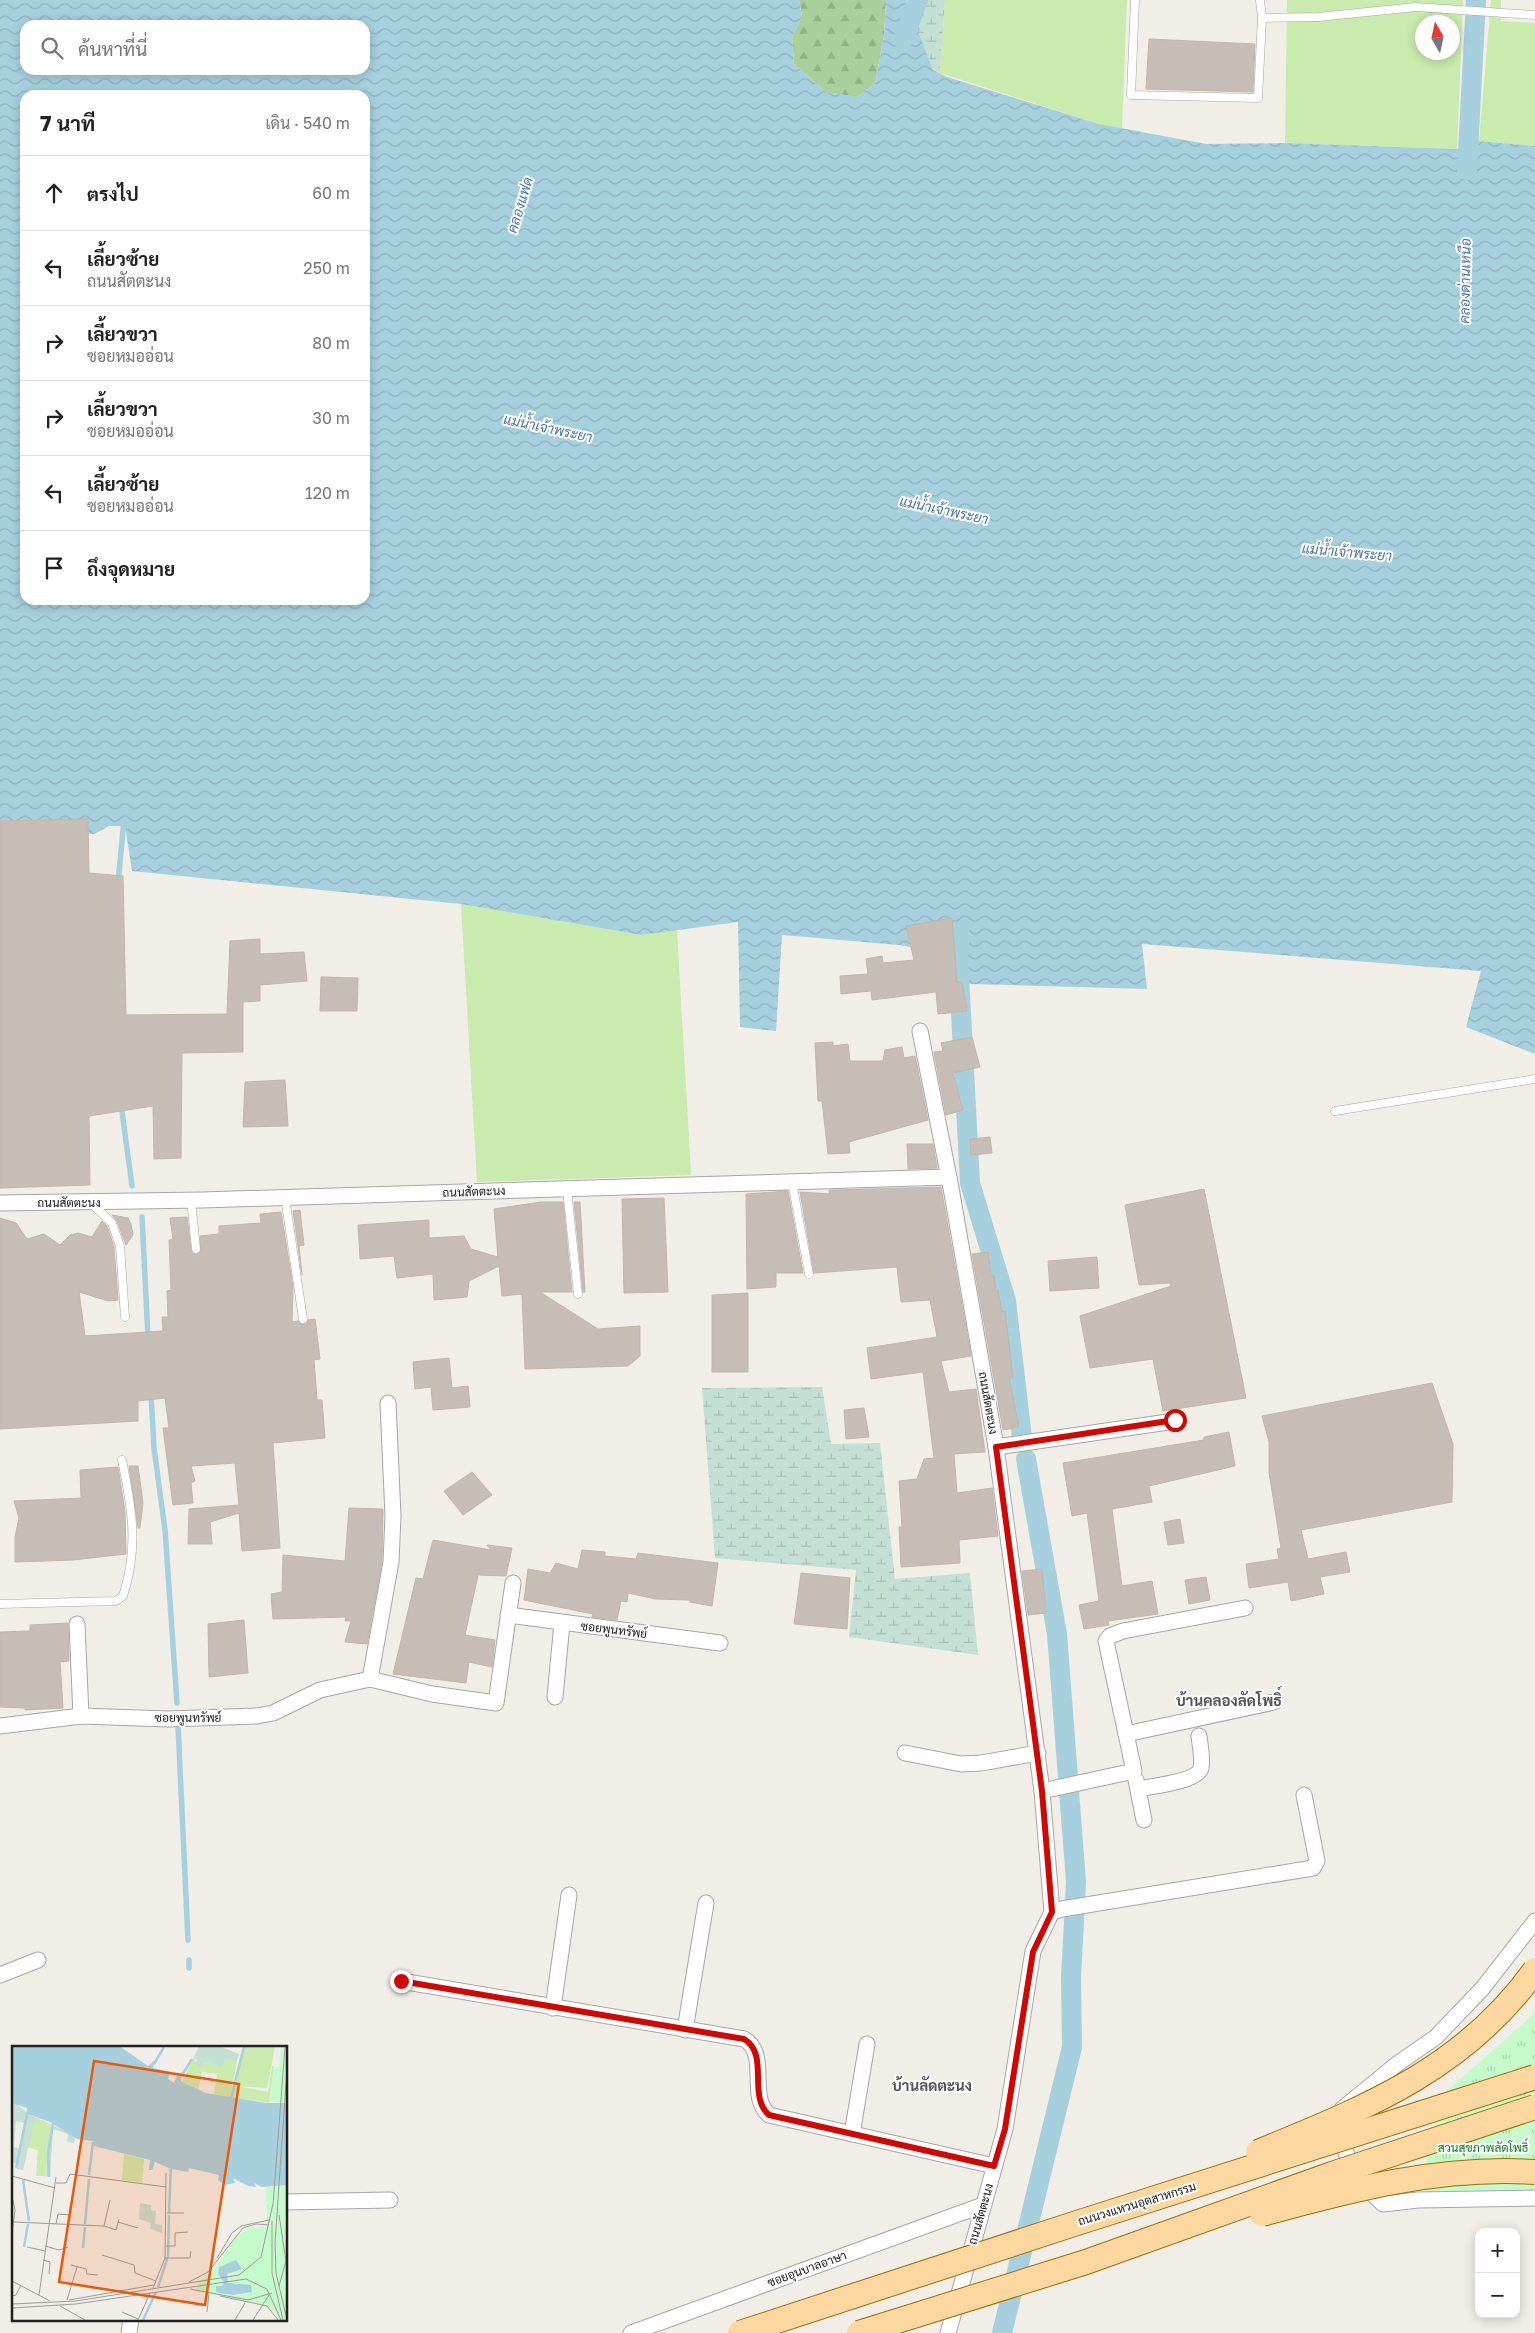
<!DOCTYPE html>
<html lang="th">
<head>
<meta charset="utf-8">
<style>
  body { margin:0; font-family:"Golos Text",Sarabun,sans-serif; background:#f2f2f2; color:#222 }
  .controls { position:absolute; right:15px; bottom:15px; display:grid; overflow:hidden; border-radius:10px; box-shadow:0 2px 12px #0003 }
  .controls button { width:45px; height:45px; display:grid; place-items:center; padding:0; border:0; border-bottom:1px solid #e0e0e0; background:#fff; color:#222; font:25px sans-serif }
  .compass { position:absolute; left:1415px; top:15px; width:45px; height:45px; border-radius:50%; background:#fff; box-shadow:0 2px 12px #0003; rotate:351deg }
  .stop { position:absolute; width:15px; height:15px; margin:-11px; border:4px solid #d10700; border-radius:50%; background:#fff }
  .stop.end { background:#d10700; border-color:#fff; box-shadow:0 1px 5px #0008 }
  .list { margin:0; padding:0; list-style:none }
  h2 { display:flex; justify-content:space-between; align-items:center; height:65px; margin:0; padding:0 20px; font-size:21px }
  h2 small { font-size:16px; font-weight:400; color:#767676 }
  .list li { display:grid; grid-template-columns:32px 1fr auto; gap:15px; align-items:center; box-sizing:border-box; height:75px; padding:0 20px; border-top:1px solid #e0e0e0 }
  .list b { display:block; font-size:19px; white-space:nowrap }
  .list p { margin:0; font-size:16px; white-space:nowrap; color:#767676 }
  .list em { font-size:16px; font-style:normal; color:#767676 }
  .icon { flex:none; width:28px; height:28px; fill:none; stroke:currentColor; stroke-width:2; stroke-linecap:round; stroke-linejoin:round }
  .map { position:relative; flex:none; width:1535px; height:2333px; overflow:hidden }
  .search { position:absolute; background:#fff; box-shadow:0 2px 12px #0003; left:20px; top:20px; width:350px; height:55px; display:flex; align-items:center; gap:12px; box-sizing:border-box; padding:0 18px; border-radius:15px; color:#767676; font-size:19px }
  .panel { position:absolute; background:#fff; box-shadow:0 2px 12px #0003; left:20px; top:90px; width:350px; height:515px; border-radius:15px }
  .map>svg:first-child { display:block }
  .grass { fill:#c9ebad; fill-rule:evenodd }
  .forest { fill:url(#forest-firs) }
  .wetland { fill:url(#wetland-marsh) }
  .park { fill:url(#park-tufts) }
  .water { fill:url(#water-waves); fill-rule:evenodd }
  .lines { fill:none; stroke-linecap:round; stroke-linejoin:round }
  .stream { stroke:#a7d0de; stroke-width:5.5 }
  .canal { stroke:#a7d0de; stroke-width:20 }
  .building { fill:#c6beb6; stroke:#c3b5a9 }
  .lane-casing { stroke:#a7a7a7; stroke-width:9 }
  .street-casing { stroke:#a7a7a7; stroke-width:17 }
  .lane { stroke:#fff; stroke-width:8 }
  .street { stroke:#fff; stroke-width:15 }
  .primary-bridge-casing { stroke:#9d6e00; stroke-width:26; stroke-linecap:butt }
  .primary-bridge { stroke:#fcd8a0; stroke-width:24 }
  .route { stroke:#d10700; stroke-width:6 }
  .labels { text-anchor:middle; stroke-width:4; stroke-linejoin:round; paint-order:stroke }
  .street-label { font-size:12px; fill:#202020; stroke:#fff }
  .park-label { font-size:12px; fill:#0b8119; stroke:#fff }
  .water-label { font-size:14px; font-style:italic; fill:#4876a9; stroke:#fff }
  .quarter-label { font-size:15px; font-weight:bold; fill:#535353; stroke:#fff }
  .inset-river { fill:none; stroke:#a7d0de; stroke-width:2.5 }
  .inset-road { fill:none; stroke:#9d9c97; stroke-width:1 }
  .view { fill:#e8590c; fill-opacity:0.15; stroke:#e8590c; stroke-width:2.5 }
  .inset-edge { fill:none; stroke:#202020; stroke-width:2.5 }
</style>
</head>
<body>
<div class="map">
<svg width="1535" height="2333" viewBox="0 0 1535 2333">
  <defs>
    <pattern id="forest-firs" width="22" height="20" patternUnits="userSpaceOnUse" patternTransform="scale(1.25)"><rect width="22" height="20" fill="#a9d09c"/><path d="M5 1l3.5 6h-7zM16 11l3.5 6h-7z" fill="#91b286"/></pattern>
    <pattern id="wetland-marsh" width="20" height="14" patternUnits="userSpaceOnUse" patternTransform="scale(1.25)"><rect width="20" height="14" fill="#c4dfd3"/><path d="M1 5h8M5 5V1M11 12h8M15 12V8" fill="none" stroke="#a8bfb5"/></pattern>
    <pattern id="park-tufts" width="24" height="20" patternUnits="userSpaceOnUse" patternTransform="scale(1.25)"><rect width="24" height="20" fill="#c5facb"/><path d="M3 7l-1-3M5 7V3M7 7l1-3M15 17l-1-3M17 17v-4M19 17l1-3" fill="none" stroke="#a9d6ae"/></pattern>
    <pattern id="water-waves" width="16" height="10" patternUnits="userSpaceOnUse" patternTransform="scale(1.25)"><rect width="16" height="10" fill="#a7d0de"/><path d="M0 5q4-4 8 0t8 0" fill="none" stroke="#8fb2be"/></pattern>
  </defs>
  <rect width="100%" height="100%" fill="#f1eee7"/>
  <!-- grass -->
  <g class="grass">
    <polygon points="945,0 1127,0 1122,129 1099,124 940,73"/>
    <path d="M1287,0H1463L1457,149L1285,143ZM1422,22H1452V52H1422Z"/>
    <polygon points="1491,0 1501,0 1501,21 1535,23 1535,146 1479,141"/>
    <polygon points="461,904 641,935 677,929 691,1175 477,1182"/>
  </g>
  <!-- forest -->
  <polygon class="forest" points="799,0 886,0 884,36 875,84 857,97 826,92 794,64 792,38 802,16"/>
  <!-- wetland -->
  <g class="wetland">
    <polygon points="906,0 945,0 940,73 933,70"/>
    <polygon points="822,1387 831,1444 880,1443 895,1579 970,1573 978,1655 849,1637 856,1570 715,1558 702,1388"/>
  </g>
  <!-- park -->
  <polygon class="park" points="1535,2010 1535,2200 1418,2200 1441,2096 1527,2020"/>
  <!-- water -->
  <path class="water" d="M0,0H799L802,16L792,38L794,64L826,92L857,97L875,84L884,36L886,0H906L933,70L947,77L1099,124L1206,144L1285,143L1457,149L1479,141L1535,146V1054L1466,1027L1481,971L1142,944L1147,989L970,984L955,955L899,945L782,935L776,1031L740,1027L738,922L641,935L461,904L132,871L125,826H109L94,834L0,829ZM25,25H365V70H25ZM25,95H365V600H25Z"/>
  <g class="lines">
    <!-- stream -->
    <g class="stream">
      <polyline points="118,883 124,820"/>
      <polyline points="121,1104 132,1186"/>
      <polyline points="142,1217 148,1337"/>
      <polyline points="151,1394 154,1448 165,1530 177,1703"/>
      <polyline points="178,1725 188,1940"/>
      <polyline points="189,1960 189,1968"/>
    </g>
    <!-- canal -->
    <g class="canal">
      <polyline points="903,40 918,0"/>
      <polyline points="1467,170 1476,0"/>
      <polyline points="960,934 958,957 970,1183 1006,1301 1022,1438"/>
      <polyline points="1002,2333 1072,2047 1071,1978 1076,1882 1057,1634 1026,1459"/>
    </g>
  </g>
  <!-- building -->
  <g class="building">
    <polygon points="1149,39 1255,44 1253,92 1146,89"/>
    <polygon points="88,819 89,873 123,876 126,1015 227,1014 230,941 260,939 260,954 304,952 307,981 260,985 260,1001 243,1002 243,1052 182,1053 181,1158 154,1159 153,1106 89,1116 90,1185 0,1188 0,821"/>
    <polygon points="952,918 957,982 962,982 967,1011 938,1014 936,992 872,1000 871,991 841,994 840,976 868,974 866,959 882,956 883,963 914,960 906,926"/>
    <polygon points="321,977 358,978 357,1011 320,1011"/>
    <polygon points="972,1037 980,1067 953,1073 963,1110 946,1115 934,1052 943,1051 941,1043"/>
    <polygon points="833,1042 833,1046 848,1044 850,1061 883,1061 885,1050 902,1047 904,1058 915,1056 928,1120 849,1142 850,1153 828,1154 822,1101 818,1101 815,1043"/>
    <polygon points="285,1080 288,1126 243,1127 245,1082"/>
    <polygon points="990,1137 992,1153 971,1155 970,1139"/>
    <polygon points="907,1144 933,1144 937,1168 908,1169"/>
    <polygon points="941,1187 971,1356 941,1361 949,1392 976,1389 985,1452 954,1454 957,1493 992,1488 998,1536 959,1540 960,1563 901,1567 899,1527 902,1527 899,1481 917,1479 924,1459 934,1458 923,1372 871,1379 867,1348 937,1337 930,1300 901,1302 897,1267 814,1273 800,1192 830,1194 829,1190 833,1190"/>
    <polygon points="1204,1189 1246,1398 1163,1411 1153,1359 1090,1368 1080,1316 1171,1286 1170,1283 1139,1285 1125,1205"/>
    <polygon points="788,1191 803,1273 776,1273 776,1287 747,1289 746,1194"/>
    <polygon points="664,1198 668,1292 624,1293 622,1199"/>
    <polygon points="541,1202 563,1202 572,1292 540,1292 598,1329 640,1326 640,1356 628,1366 525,1369 522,1294 502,1296 499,1266 469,1281 467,1297 434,1300 433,1274 397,1278 394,1256 360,1259 358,1225 429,1220 429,1238 464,1236 471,1249 498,1257 494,1209"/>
    <polygon points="574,1202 580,1202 585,1292 583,1292"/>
    <polygon points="300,1210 304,1245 299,1246 302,1275 293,1211"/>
    <polygon points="281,1212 293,1287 292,1322 298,1321 303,1325 308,1320 315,1319 320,1359 314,1360 317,1400 322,1400 325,1438 273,1443 280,1548 242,1551 239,1513 210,1522 212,1544 188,1544 189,1509 239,1505 235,1463 191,1466 195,1481 191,1483 193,1503 173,1505 163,1428 169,1428 165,1398 138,1401 138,1421 0,1429 0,1218 16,1223 27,1239 44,1234 60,1245 70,1235 78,1233 92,1237 102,1221 107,1226 114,1247 118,1300 108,1301 79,1292 85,1336 163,1331 162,1317 168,1317 167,1291 171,1290 169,1240 173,1239 170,1218 187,1217 191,1250 196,1255 201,1251 200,1236 219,1234 219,1226 261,1223 260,1214"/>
    <polygon points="112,1215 128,1218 131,1224 133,1235 126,1245 117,1221"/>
    <polygon points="988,1252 991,1276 994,1276 996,1291 998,1290 1002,1312 1005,1311 1013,1377 1009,1378 1019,1427 1003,1430 972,1254"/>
    <polygon points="1097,1257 1099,1288 1050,1291 1048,1261"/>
    <polygon points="748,1293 748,1372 712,1372 712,1295"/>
    <polygon points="449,1358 452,1388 468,1386 470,1407 433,1410 431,1387 415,1389 413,1362"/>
    <polygon points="1432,1383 1453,1444 1452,1502 1301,1530 1308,1559 1346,1552 1350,1572 1320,1577 1324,1594 1291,1601 1288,1582 1249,1588 1246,1564 1279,1559 1277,1549 1281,1548 1269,1472 1269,1442 1262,1416"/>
    <polygon points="864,1408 869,1437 846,1439 844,1410"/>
    <polygon points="1229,1432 1235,1466 1149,1486 1152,1502 1112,1509 1122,1586 1152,1581 1158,1614 1108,1621 1109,1625 1084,1629 1079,1605 1099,1601 1087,1513 1072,1516 1063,1463 1204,1440 1204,1437"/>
    <polygon points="129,1466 138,1466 143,1503 140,1528 138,1528"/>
    <polygon points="118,1467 125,1512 126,1554 73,1560 15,1562 15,1537 19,1518 14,1501 81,1498 80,1470"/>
    <polygon points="472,1472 492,1495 463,1515 444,1491"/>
    <polygon points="349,1508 383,1509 382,1561 367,1644 345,1642 351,1621 345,1621 346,1617 273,1619 271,1594 282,1592 283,1555 345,1561"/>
    <polygon points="1180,1519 1184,1543 1168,1545 1164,1522"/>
    <polygon points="433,1540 491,1550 487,1545 512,1548 506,1576 478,1575 465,1635 495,1640 492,1667 469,1662 466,1683 393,1674 416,1578 423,1579"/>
    <polygon points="582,1550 605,1552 605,1556 636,1559 638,1553 718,1563 712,1606 690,1602 690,1600 656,1599 628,1593 627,1602 621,1601 617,1620 592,1617 593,1614 524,1600 528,1569 550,1573 556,1563 578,1569"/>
    <polygon points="1042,1569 1046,1613 1028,1615 1022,1571"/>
    <polygon points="801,1573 850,1578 847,1629 794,1624"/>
    <polygon points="1206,1577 1210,1600 1189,1604 1185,1580"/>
    <polygon points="244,1620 248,1673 209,1677 208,1624"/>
    <polygon points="68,1623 69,1661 60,1662 63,1708 25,1710 25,1708 0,1707 0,1632 30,1631 30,1625"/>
  </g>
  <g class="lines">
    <defs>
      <g id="lane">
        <polyline points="1135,0 1131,95 1258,98 1262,18 1260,0"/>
        <polyline points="1262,18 1318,17 1416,7 1535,15"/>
        <polyline points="1335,1111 1535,1079"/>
        <polyline points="792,1182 809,1274"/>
        <polyline points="567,1190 578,1294"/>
        <polyline points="285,1197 303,1319"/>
        <polyline points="191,1200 196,1249"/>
        <polyline points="91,1203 112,1223 120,1246 125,1317"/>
        <path d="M0,1604L116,1601L123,1596C139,1547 132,1509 122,1460"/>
      </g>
      <g id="street">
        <polyline points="920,1031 951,1188 996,1447 1042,1791 1052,1912 1033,1951 1005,2129 948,2333"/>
        <polyline points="0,1203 202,1200 949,1177"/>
        <polyline points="996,1447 1175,1421"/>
        <polyline points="508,1615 720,1643"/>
        <polyline points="77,1624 81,1716"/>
        <polyline points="370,1679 391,1562 393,1516 388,1403"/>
        <polyline points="555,1697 562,1623"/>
        <polyline points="0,1726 81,1716 168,1719 257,1716 273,1713 320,1690 370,1679 432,1694 496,1703 513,1583"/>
        <polyline points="1126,1734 1274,1702"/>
        <polyline points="905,1753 961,1764 981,1763 1038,1753"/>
        <polyline points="1136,1780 1144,1820"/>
        <path d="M1138,1789C1152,1786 1197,1782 1201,1768C1203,1759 1200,1745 1199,1736"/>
        <polyline points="1042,1791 1134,1771 1106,1641 1110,1636 1123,1631 1245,1608"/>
        <polyline points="1052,1912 1062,1909 1313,1868 1317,1861 1304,1795"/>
        <polyline points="0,1975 38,1960"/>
        <path d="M401,1981L744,2039C770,2054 747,2096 769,2115L994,2166"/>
        <polyline points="553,2008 569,1895"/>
        <polyline points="685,2030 706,1903"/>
        <polyline points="1342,2109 1397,2064 1436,2037 1482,1989 1535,1921"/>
        <path d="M1342,2131C1344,2163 1360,2183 1383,2204L1418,2200L1535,2198"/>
        <polyline points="852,2134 867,2044"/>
        <polyline points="286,2202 390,2200"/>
        <polyline points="129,2333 131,2319"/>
        <polyline points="631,2333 983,2205"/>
      </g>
    </defs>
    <!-- lane casing -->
    <use href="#lane" class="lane-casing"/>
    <!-- street casing -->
    <use href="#street" class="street-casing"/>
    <!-- lane -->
    <use href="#lane" class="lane"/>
    <!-- street -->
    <use href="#street" class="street"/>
    <defs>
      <g id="primary-bridge">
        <path d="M1258,2152C1365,2108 1465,2069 1535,1970"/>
        <path d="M1262,2214C1352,2189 1441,2166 1535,2172"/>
        <polyline points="740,2333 1077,2223 1535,2077"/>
        <polyline points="859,2333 1086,2262 1332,2174 1535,2107"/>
      </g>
    </defs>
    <!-- primary-bridge casing -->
    <use href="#primary-bridge" class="primary-bridge-casing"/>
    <!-- primary-bridge -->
    <use href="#primary-bridge" class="primary-bridge"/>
  </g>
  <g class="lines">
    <!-- route -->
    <path class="route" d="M401,1981L744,2039C770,2054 747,2096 769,2115L994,2166L1005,2129L1033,1952L1052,1912L1042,1791L996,1447L1175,1420"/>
  </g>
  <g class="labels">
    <!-- street labels -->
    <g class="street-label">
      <text transform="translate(474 1192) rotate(-2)" y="4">ถนนสัตตะนง</text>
      <text x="69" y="1207">ถนนสัตตะนง</text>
      <text transform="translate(988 1403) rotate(80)" y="4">ถนนสัตตะนง</text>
      <text transform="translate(614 1630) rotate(7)" y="4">ซอยพูนทรัพย์</text>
      <text x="188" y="1722">ซอยพูนทรัพย์</text>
      <text transform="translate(1137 2204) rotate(-17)" y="4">ถนนวงแหวนอุตสาหกรรม</text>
      <text transform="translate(981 2214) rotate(-74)" y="4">ถนนสัตตะนง</text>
      <text transform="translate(807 2269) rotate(-20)" y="4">ซอยอุนบาลอาษา</text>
    </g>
    <!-- park labels -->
    <g class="park-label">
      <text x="1483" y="2152">สวนสุขภาพลัดโพธิ์</text>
    </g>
    <!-- water labels -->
    <g class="water-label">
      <text transform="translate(520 205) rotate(-73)" y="5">คลองแฟด</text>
      <text transform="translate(1465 281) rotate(-89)" y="5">คลองด่านเหนือ</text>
      <text transform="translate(548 428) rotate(12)" y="5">แม่น้ำเจ้าพระยา</text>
      <text transform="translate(944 510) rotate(12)" y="5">แม่น้ำเจ้าพระยา</text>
      <text transform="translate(1347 552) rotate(5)" y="5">แม่น้ำเจ้าพระยา</text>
    </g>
    <!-- quarter labels -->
    <g class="quarter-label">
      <text x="1229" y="1706">บ้านคลองลัดโพธิ์</text>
      <text x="932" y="2091">บ้านลัดตะนง</text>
    </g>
  </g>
  <!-- overview -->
  <g transform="translate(12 2046)">
    <rect width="275" height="275" fill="#f1eee7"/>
    <path d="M233,1H263L255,42L224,40L256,46L260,20H262L257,57L220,51ZM181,12L190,21L191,16L210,21L213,14L225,15L218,51L202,48L205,28L190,26L186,44L170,36ZM23,71L39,80L34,130H24L26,104L15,101ZM112,108L132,113L130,137L110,134Z" fill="#c9ebad"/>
    <path d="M187,1H210L227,8L225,15L213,14L210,21L191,16L190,21L185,20V14L181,12ZM1,55L16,68L64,90L62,97L55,96L56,88L41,83L38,131L34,130L39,80L23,72L11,124L5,123V117L0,116ZM4,75L12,77L7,102L2,101ZM128,157L139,159V164L144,165L143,178L150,179V187L138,183L139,177L127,173Z" fill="#c4dfd3" fill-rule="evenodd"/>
    <path d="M269,1H275V57L258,55L262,21H267ZM260,138L275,139V274H268L264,267L254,260L183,245L187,235L203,223L224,191L239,181H255L254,141H261ZM222,216V228L215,230L216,237L230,238L238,248L221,249L205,239L210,240L212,236L207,230L209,219Z" fill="#c5facb" fill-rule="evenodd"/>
    <path d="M0,1H109L136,20L143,14L141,22L158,26L156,33L162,37L166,28L170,36L194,47L254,57H275V139L250,141L242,137L244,141L236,140L221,132L223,137L213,139L206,134L207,129L177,122L176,126L159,123L143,116L140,124H137L138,114L82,100L81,95L65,93L38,76L16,68L15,62L0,57ZM224,214L230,223L215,228L216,237L239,239L240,246L221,249L204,246V240H210L212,236L206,228L207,221Z" fill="#a7d0de"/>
    <path class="inset-river" d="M142,18L152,1M168,32L180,13M219,52L232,1M271,98L275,127M4,122L16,64M77,129L81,96M37,131L36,107L41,78M11,134L17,175M157,167L159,118M73,178L77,133M12,201L16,178M71,202L73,181M146,241L156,210L157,169M131,274L144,246"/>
    <path class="inset-road" d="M275,23L263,197L264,227L275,274M0,130L43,142M44,137H54L58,128L154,141M261,158L273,1M155,167H172M267,169L274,215L267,240M260,175V227L271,274M2,176L92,180L104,184L107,173M106,176L126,182M44,178L46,168L58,169M92,180L98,154M0,187L3,164L1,154M33,200L47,204L56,201M154,200H163V187L176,186M15,201L33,205M90,209L122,219L123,227L144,235M153,212H178L179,205M205,212L220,187L229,180L257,174M31,214L38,216L37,228M59,219L74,223L75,228L86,229M0,235L38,255M177,236L196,226L231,182L244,178L257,179M141,242L153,212L154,127M275,242V264M178,243L236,254L260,247M27,249L44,131M0,250L4,249L9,239M208,250L255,260L266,274M55,254L65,221M57,254L142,239M0,258L64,255L227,229L249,211L261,158M48,260L73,274M0,262L64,258L234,233L255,243L269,274M110,266L126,273M195,266L197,247M126,274L138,247M223,274L233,257M241,274L257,249"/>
    <path class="view" d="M82,15L227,38L193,259L47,236Z"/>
    <rect width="275" height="275" class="inset-edge"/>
  </g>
</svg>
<div class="controls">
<button>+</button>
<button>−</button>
</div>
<svg class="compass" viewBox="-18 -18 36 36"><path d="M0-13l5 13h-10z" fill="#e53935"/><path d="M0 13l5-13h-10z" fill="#767676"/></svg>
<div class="stop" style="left:1175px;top:1420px"></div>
<div class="stop end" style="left:401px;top:1981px"></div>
<div class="search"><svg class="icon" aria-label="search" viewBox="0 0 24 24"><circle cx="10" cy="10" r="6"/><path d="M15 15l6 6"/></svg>ค้นหาที่นี่</div>
<section class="panel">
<h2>7 นาที<small>เดิน · 540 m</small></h2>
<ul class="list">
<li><svg class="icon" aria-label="ahead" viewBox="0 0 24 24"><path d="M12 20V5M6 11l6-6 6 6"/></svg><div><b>ตรงไป</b></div><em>60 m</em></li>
<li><svg class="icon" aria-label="left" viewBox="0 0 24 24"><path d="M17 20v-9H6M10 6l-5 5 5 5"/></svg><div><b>เลี้ยวซ้าย</b><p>ถนนสัตตะนง</p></div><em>250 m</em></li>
<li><svg class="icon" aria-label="right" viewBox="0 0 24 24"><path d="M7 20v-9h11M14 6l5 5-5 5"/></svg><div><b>เลี้ยวขวา</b><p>ซอยหมออ่อน</p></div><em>80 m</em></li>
<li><svg class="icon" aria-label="right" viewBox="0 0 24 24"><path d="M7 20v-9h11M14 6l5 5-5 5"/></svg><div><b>เลี้ยวขวา</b><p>ซอยหมออ่อน</p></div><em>30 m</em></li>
<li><svg class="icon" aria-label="left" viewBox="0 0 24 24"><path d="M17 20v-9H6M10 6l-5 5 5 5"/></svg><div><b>เลี้ยวซ้าย</b><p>ซอยหมออ่อน</p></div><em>120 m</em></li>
<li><svg class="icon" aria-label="arrive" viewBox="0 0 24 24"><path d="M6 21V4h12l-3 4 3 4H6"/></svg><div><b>ถึงจุดหมาย</b></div></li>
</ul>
</section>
</div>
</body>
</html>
